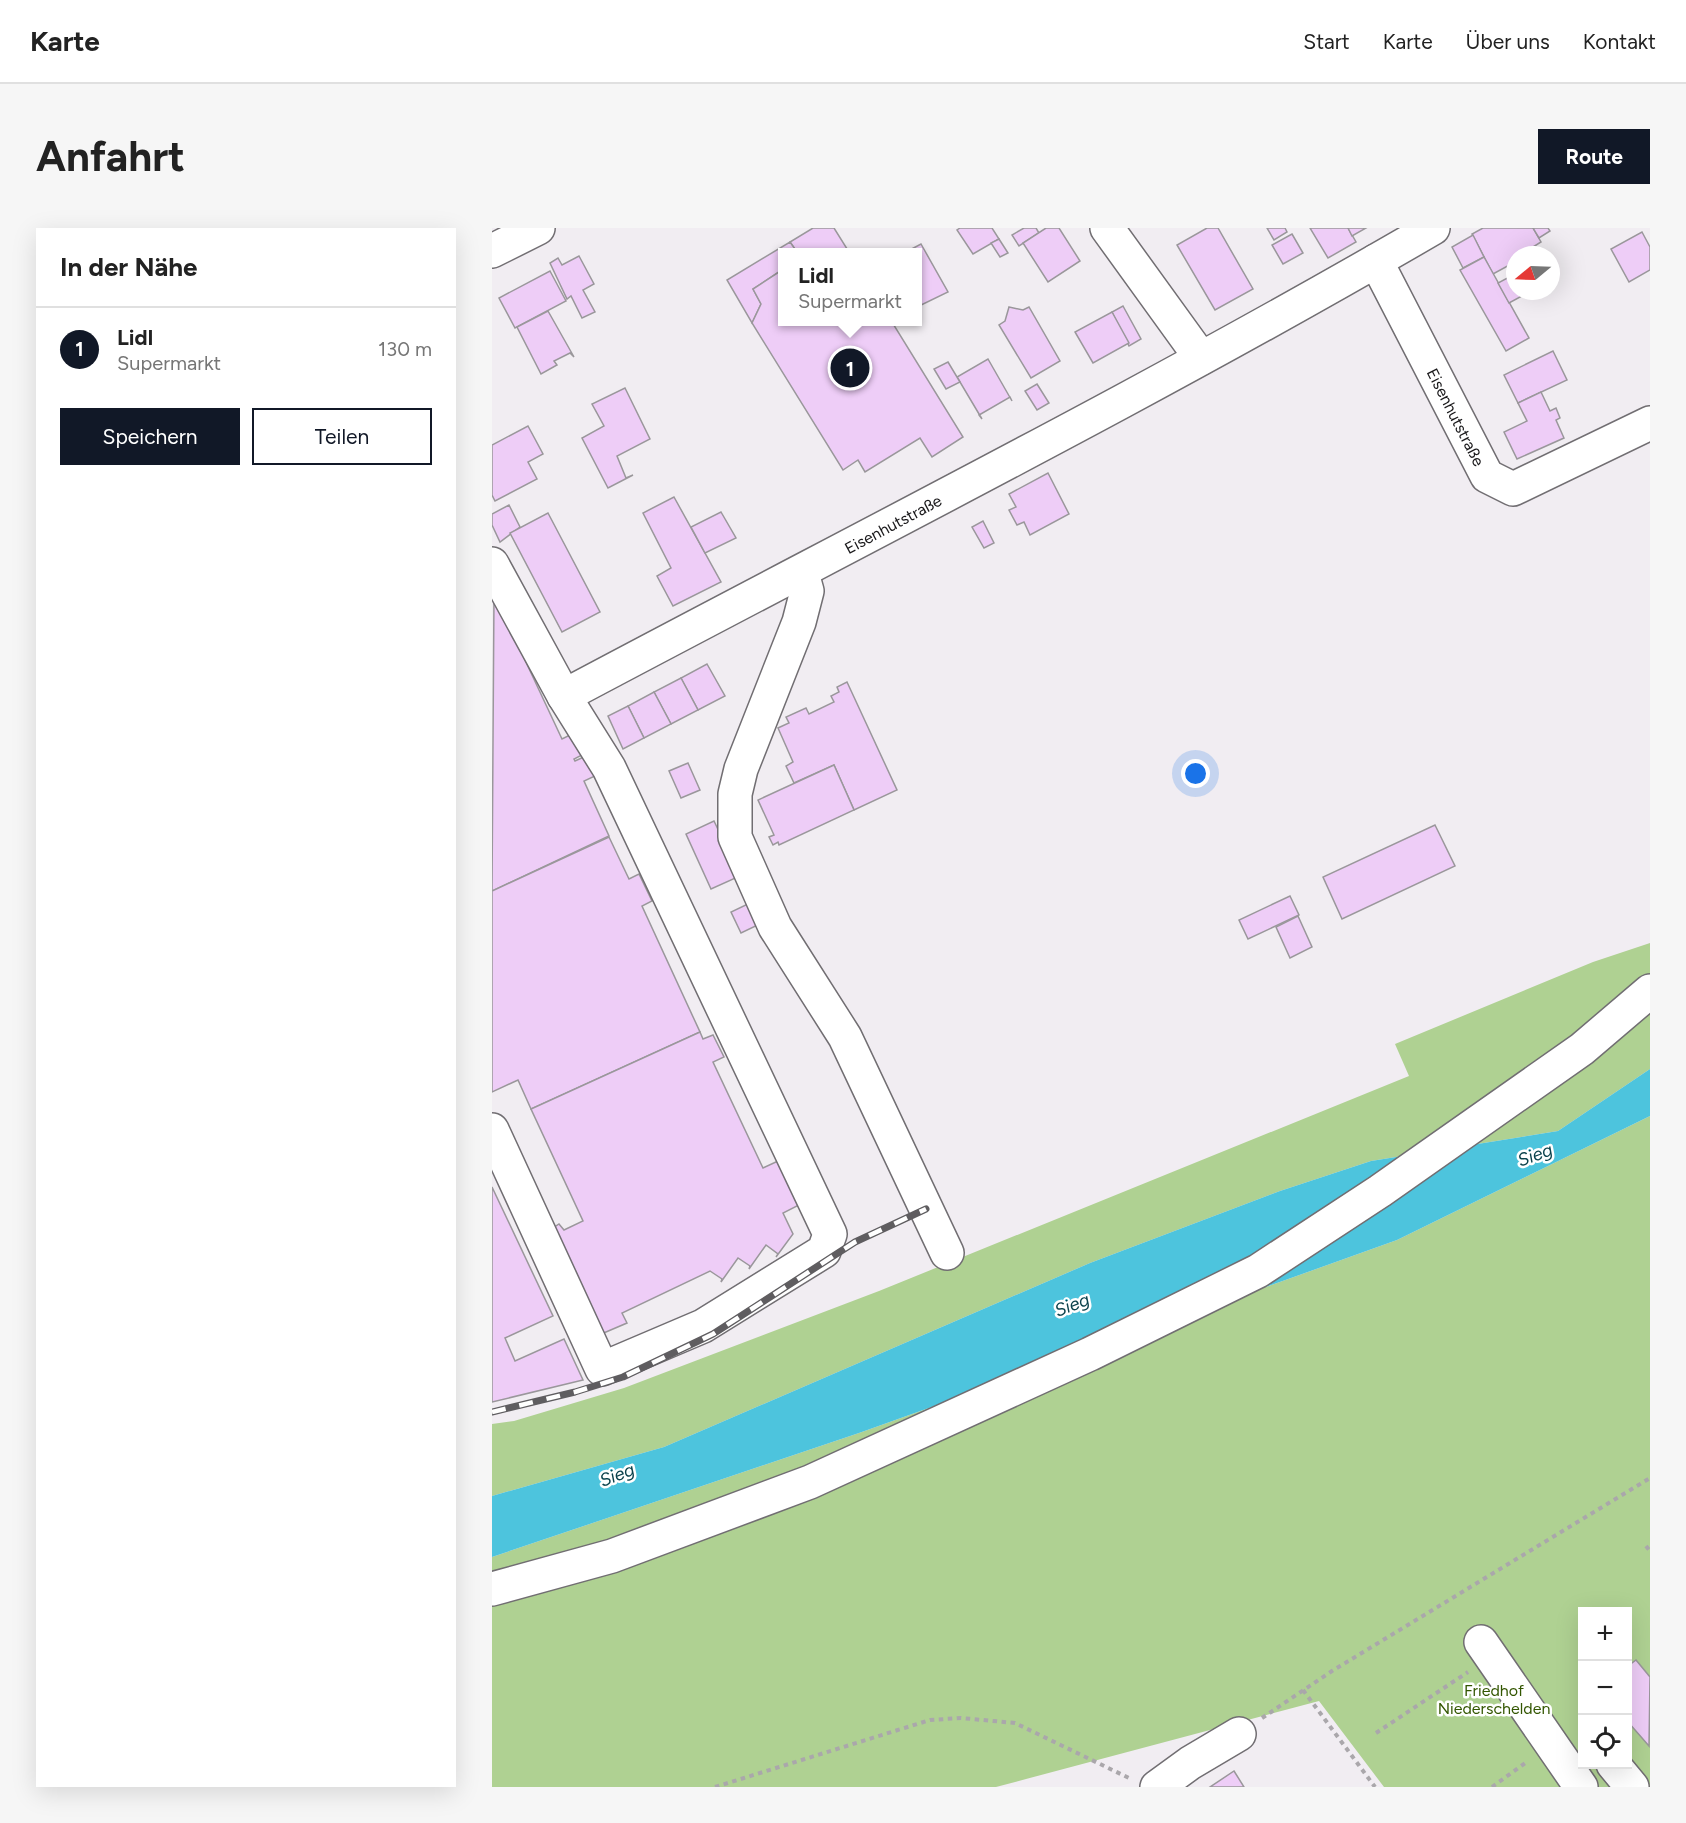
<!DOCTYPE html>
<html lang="de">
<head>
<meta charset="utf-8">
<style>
  body { margin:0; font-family:Figtree,sans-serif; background:#f6f6f6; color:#222 }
  .controls { position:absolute; right:18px; bottom:18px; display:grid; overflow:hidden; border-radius:0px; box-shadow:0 6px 24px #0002 }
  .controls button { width:54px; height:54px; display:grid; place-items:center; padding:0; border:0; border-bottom:2px solid #e0e0e0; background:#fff; color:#222; font:30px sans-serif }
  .compass { position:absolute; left:1014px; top:18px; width:54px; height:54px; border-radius:50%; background:#fff; box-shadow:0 6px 24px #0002; rotate:251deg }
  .you { position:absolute; left:704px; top:546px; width:21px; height:21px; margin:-15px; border:4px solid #fff; border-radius:50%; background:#1a73e8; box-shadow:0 0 0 9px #1a73e833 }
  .badge { display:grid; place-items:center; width:39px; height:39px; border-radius:50%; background:#111827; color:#fff; font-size:20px; font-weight:700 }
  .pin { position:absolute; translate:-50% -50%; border:3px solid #fff; box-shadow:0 2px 6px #0006 }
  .popup { position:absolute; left:286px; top:20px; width:144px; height:78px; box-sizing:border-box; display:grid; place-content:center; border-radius:0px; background:#fff; filter:drop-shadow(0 2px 4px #0005); font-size:20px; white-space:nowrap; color:#767676 }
  .popup b { font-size:22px; color:#222 }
  .popup::after { content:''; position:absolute; left:50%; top:100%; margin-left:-12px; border:12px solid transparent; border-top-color:#fff }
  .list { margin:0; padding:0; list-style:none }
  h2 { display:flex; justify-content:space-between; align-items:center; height:78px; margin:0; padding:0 24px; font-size:26px }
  h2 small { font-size:20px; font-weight:400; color:#767676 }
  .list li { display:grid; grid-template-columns:39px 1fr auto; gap:18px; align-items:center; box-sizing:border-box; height:84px; padding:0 24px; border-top:2px solid #e0e0e0 }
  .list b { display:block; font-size:22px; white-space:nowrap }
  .list p { margin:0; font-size:20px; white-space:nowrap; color:#767676 }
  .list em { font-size:20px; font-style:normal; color:#767676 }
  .actions { display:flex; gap:12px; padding:18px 24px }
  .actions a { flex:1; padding:14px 0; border:2px solid #111827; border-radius:0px; text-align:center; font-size:21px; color:#111827 }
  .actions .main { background:#111827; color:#fff }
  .icon { flex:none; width:33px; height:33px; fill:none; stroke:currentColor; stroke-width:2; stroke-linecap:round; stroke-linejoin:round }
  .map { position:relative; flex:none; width:1158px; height:1559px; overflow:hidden; border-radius:0px }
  header { display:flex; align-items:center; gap:36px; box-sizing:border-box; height:84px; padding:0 30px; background:#fff; border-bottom:2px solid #e0e0e0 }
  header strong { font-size:28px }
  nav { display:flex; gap:33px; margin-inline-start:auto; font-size:21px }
  .intro { display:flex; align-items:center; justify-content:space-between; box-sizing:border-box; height:144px; padding:0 36px }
  h1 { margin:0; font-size:42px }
  .button { padding:15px 27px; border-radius:0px; background:#111827; color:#fff; font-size:21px; font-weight:700 }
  main { display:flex; gap:36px; padding:0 36px }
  aside { flex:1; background:#fff; border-radius:0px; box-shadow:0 6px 24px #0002 }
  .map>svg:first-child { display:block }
  .green { fill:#afd192; fill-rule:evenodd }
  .water { fill:#4dc4dd }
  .building { fill:#eecdf7; stroke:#9a979b; stroke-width:1.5 }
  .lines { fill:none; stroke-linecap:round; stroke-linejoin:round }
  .minor-casing { stroke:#716e72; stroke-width:36 }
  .major-casing { stroke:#716e72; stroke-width:36 }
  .highway-casing { stroke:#716e72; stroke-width:36 }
  .path { stroke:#aaa7ab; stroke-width:4; stroke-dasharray:4.5 4.5; stroke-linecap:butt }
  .minor { stroke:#fff; stroke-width:33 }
  .major { stroke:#fff; stroke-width:33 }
  .highway { stroke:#fff; stroke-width:33 }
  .rail-casing { stroke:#5f5d60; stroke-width:7 }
  .rail { stroke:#fff; stroke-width:4.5; stroke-dasharray:14; stroke-linecap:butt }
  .labels { text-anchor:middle; stroke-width:5; stroke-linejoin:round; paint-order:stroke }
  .street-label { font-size:16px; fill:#19181a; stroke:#fff }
  .park-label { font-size:16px; fill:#335601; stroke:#fff }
  .water-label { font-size:18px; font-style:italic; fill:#0b424c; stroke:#fff }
</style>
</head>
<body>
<header>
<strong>Karte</strong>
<nav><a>Start</a><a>Karte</a><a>Über uns</a><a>Kontakt</a></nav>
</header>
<div class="intro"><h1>Anfahrt</h1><a class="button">Route</a></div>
<main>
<aside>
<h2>In der Nähe<small></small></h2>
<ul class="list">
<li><span class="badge">1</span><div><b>Lidl</b><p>Supermarkt</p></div><em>130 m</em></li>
</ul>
<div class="actions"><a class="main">Speichern</a><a>Teilen</a></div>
</aside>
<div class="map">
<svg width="1158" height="1559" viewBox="0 0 1158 1559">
  <rect width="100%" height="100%" fill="#f1edf2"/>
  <!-- green -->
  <g class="green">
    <polygon points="1158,715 1158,841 1066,903 879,933 788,963 598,1035 172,1219 0,1268 0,1196 22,1193 132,1160 387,1063 917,848 903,816 1101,734"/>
    <path d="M1158,888V1559H892L827,1473L504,1559H0V1329L367,1205L905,1012ZM1090,1384H1136V1536H1090Z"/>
  </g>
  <!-- water -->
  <polygon class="water" points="1158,841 1158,888 905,1012 367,1205 0,1329 0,1268 172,1219 598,1035 788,963 879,933 1066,903"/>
  <!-- building -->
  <g class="building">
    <polygon points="321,0 342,0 357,24 305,24 298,14"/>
    <polygon points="468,0 500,0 507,11 481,26 465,2"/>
    <polygon points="532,0 544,0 547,5 527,18 520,7"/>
    <polygon points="554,0 567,0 588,33 556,54 531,15"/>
    <polygon points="715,0 726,0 761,61 723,82 685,17"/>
    <polygon points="775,0 793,0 795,4 782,12"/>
    <polygon points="818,0 856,0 864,14 836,30"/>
    <polygon points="856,0 874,0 860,8"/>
    <polygon points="991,0 1041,0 1049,14 1041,19 1044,23 1037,27 1023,27 1023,34 1001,46 980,6"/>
    <polygon points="1041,0 1056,0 1058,3 1047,10"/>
    <polygon points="1150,4 1158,19 1158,42 1137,54 1119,21"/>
    <polygon points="800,6 811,25 791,36 780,17"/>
    <polygon points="981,7 992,29 971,40 960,19"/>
    <polygon points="507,11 516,25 508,29 499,15"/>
    <polygon points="298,14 305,24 290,24 290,42 261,61 269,76 260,95 235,52"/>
    <polygon points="429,16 456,64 425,79 425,24 414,24"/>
    <polygon points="87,28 102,56 91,62 103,84 90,90 79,68 75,71 58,35 66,30 70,37"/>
    <polygon points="992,29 1037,110 1014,123 968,42"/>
    <polygon points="290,42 290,94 400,94 471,209 440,229 428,210 373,244 366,232 351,242 260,95 269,76 261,61"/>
    <polygon points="58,43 74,73 23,100 7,70"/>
    <polygon points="1019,48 1023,63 1027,63 1030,68 1017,75 1006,55"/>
    <polygon points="631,78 649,111 637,118 620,84"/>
    <polygon points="517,79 531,82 537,79 568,133 539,150 507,97 513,93"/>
    <polygon points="56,83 82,129 78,125 62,133 65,137 49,146 25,99"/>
    <polygon points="620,84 637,115 601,135 583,104"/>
    <polygon points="1061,123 1075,152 1026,175 1012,147"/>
    <polygon points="496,131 520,173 518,169 487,187 490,191 465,149"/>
    <polygon points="456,134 468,154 454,161 442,141"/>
    <polygon points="545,156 557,175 545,182 533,163"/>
    <polygon points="133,160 158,211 125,228 134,250 141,247 116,260 90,210 112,198 100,176"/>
    <polygon points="1049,164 1058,183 1064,180 1068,190 1064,192 1072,210 1025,231 1012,204 1035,193 1026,175"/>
    <polygon points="36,198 51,226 36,234 45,251 3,273 0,267 0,217"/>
    <polygon points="556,245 577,286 538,307 532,294 525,297 517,282 524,279 517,266"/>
    <polygon points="182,269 229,354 181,378 165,348 179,340 151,285"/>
    <polygon points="17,277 28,299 8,314 0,297 0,286"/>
    <polygon points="229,284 244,310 213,325 199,299"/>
    <polygon points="56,285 108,384 70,404 18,305"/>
    <polygon points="491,293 502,315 492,320 480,299"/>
    <polygon points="2,366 70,511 80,506 90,527 82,531 83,533 94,528 103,548 92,553 117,608 0,663"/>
    <polygon points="215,436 233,468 206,482 189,450"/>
    <polygon points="189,450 206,482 179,496 162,464"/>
    <polygon points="355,454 405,562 362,582 342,537 302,555 294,538 301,534 286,500 297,495 294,489 314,480 317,486 342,474 339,468 347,464 345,459"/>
    <polygon points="162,464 179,496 152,510 136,478"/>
    <polygon points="136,478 152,510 131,521 116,488"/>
    <polygon points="196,535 208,562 189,570 177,543"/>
    <polygon points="342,537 362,582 287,617 286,614 281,617 277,609 282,607 266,572"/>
    <polygon points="222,593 248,648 219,661 194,606"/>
    <polygon points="943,597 963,638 850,691 831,649"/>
    <polygon points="117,609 137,651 147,646 160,673 150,678 208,804 39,881 26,852 0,864 0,663"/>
    <polygon points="798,668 807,687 756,711 747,692"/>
    <polygon points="260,674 270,695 249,705 239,684"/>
    <polygon points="806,688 820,719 798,730 784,699"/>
    <polygon points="208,804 211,811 221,807 232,829 221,834 271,940 286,933 307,977 291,985 301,1006 284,1029 286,1026 274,1017 257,1041 258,1038 246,1030 229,1054 230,1051 218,1043 130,1085 135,1095 107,1107 58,1002 67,996 72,1002 91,993 39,881"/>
    <polygon points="0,959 61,1088 13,1110 23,1133 72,1111 91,1152 0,1174"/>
    <polygon points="1144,1432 1158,1449 1157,1518 1137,1495 1136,1496 1136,1438"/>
    <polygon points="742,1543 752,1559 718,1559"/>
  </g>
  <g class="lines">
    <defs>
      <g id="minor">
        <polyline points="615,0 709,130"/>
        <polyline points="884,33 995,248 1021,261 1158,195"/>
        <polyline points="0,336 72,468 117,540 338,1006 332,1023 211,1098 110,1141 0,902"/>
        <polyline points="310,345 315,363 307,394 249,541 243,566 243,609 283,699 353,809 455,1025"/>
        <path d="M72,468C363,313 656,166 941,0"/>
        <polyline points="989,1414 1089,1559"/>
        <polyline points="1121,1536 1140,1559"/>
        <polyline points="665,1559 698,1535 747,1506"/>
      </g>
      <polyline id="major" points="0,23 46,0"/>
      <polyline id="highway" points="0,1361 120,1328 318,1254 598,1126 766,1043 888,963 1090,821 1158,763"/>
    </defs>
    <!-- minor casing -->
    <use href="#minor" class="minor-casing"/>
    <!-- major casing -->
    <use href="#major" class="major-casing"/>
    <!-- highway casing -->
    <use href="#highway" class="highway-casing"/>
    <!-- path -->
    <g class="path">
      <polyline points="1154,1318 1158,1323"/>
      <polyline points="811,1462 883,1559"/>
      <polyline points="770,1490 840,1443 1158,1250"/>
      <polyline points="884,1505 976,1444"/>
      <polyline points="223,1559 438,1492 469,1490 523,1495 637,1550"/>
      <polyline points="1000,1559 1036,1533"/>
    </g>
    <!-- minor -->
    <use href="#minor" class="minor"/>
    <!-- major -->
    <use href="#major" class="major"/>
    <!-- highway -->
    <use href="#highway" class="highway"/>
    <defs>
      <polyline id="rail" points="0,1184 83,1164 131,1149 221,1106 363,1014 434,981"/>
    </defs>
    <!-- rail casing -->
    <use href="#rail" class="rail-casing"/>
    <!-- rail -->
    <use href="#rail" class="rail"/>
  </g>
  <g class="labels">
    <!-- street labels -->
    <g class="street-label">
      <text transform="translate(964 189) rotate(63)" y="6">Eisenhutstraße</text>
      <text transform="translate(401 296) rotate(-28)" y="6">Eisenhutstraße</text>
    </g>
    <!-- park labels -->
    <g class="park-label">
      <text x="1002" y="1468">Friedhof<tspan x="1002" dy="18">Niederschelden</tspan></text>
    </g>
    <!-- water labels -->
    <g class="water-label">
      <text transform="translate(1043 927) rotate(-20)" y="6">Sieg</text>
      <text transform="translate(580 1077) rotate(-21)" y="6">Sieg</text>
      <text transform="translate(125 1247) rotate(-21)" y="6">Sieg</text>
    </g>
  </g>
</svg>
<div class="controls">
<button>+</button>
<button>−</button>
<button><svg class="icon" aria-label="locate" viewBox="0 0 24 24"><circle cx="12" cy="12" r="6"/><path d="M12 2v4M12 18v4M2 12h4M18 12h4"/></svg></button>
</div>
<svg class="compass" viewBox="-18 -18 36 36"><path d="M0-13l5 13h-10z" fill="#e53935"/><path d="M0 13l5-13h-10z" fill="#767676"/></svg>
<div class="you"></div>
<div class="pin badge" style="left:358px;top:140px">1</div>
<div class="popup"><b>Lidl</b>Supermarkt</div>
</div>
</main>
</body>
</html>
